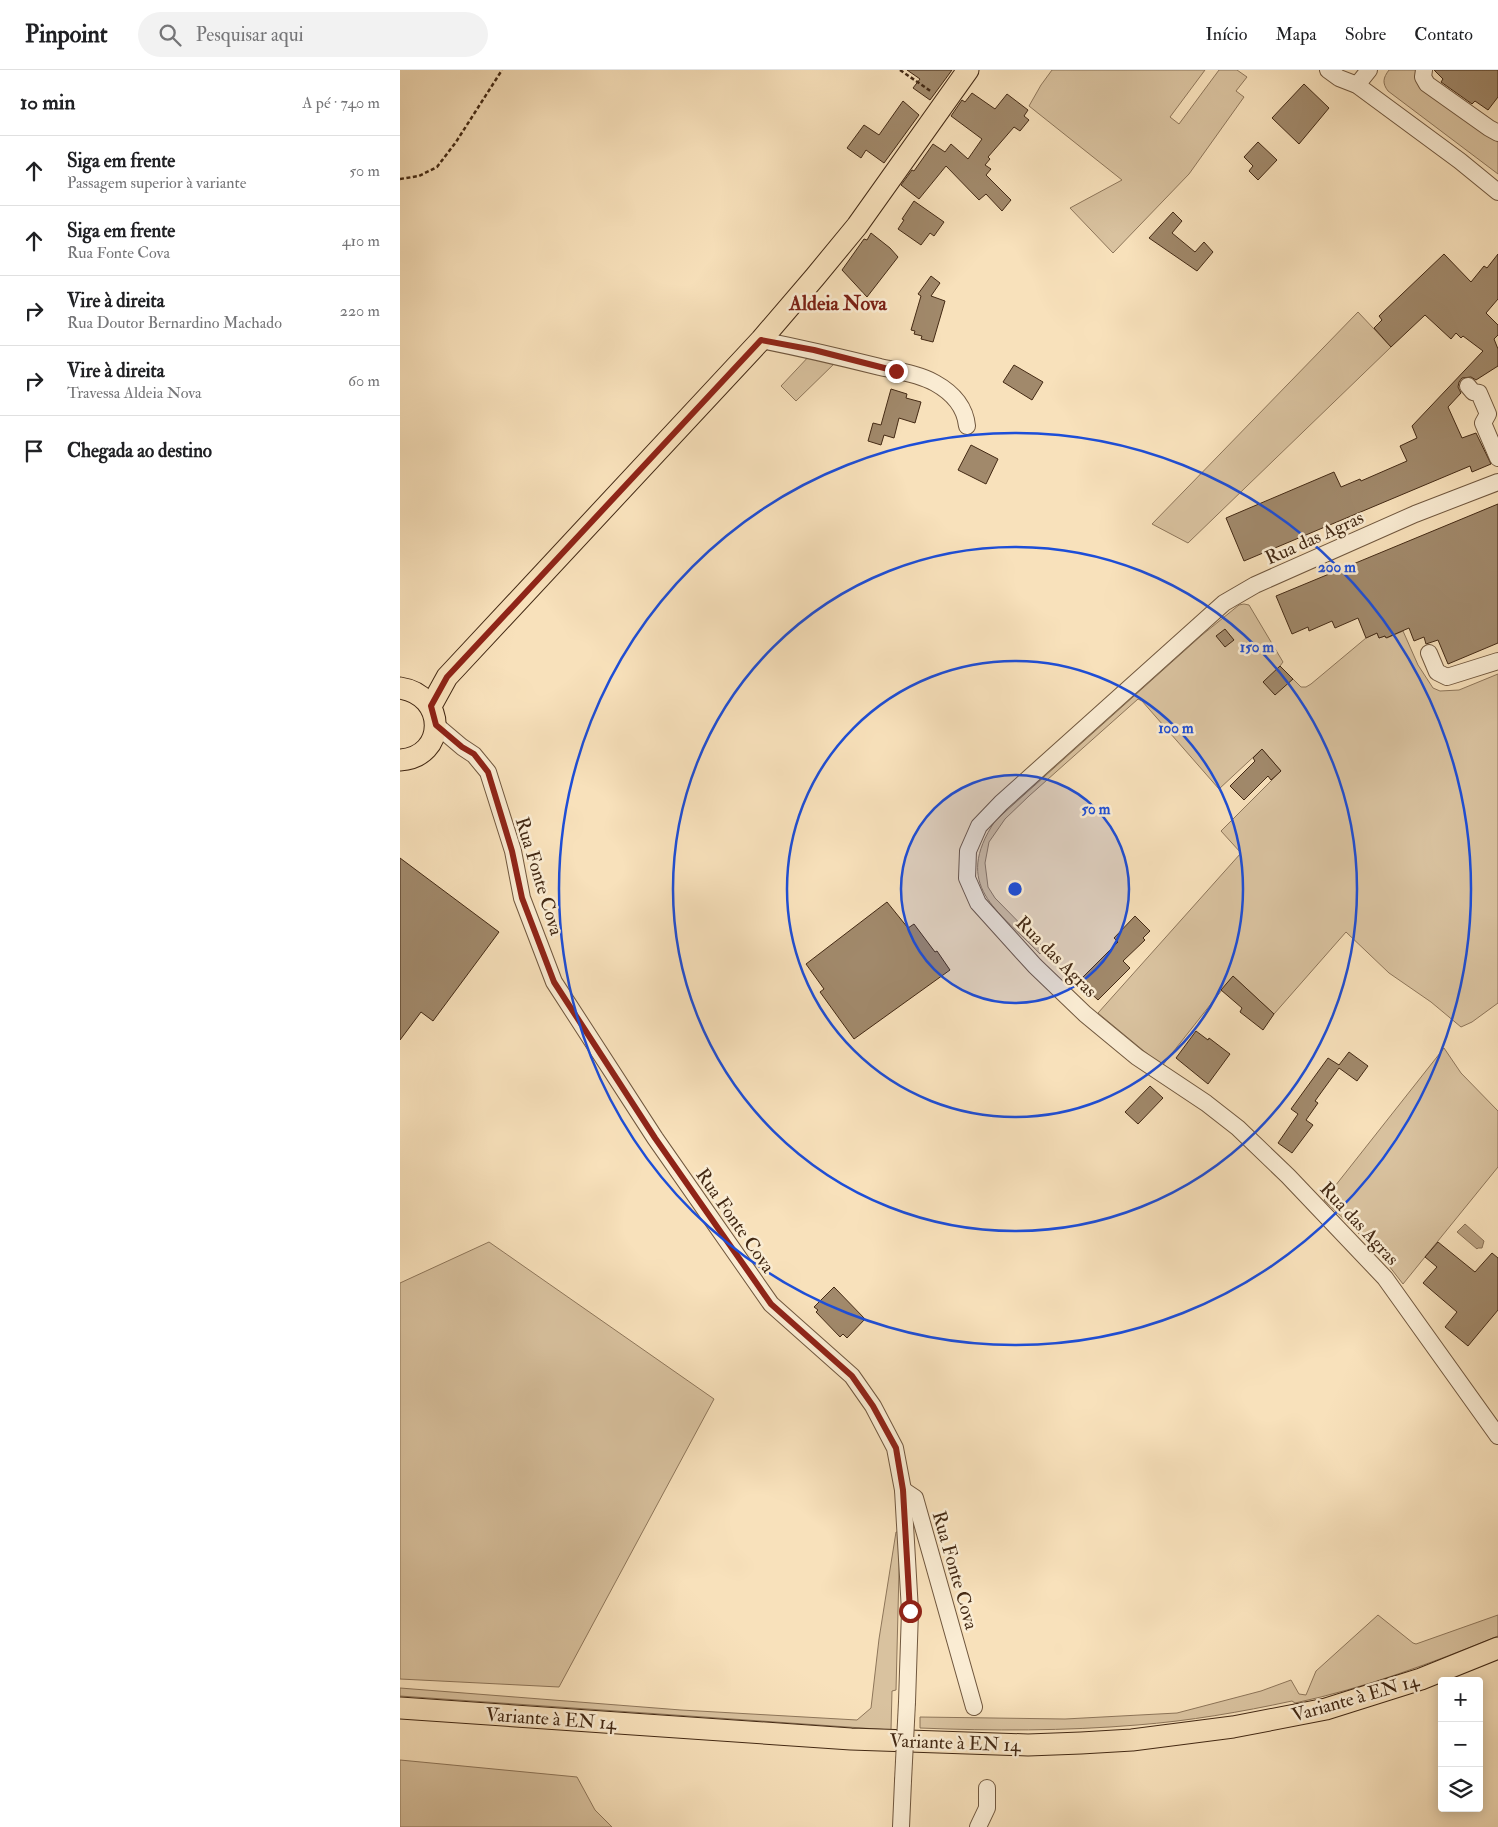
<!DOCTYPE html>
<html lang="pt">
<head>
<meta charset="utf-8">
<style>
  body { margin:0; font-family:"IM FELL Double Pica",serif; background:#f2f2f2; color:#202124 }
  .controls { position:absolute; right:15px; bottom:15px; display:grid; overflow:hidden; border-radius:5px; box-shadow:0 2px 12px #0003 }
  .controls button { width:45px; height:45px; display:grid; place-items:center; padding:0; border:0; border-bottom:1px solid #e0e0e0; background:#fff; color:#202124; font:25px sans-serif }
  .stop { position:absolute; width:15px; height:15px; margin:-11px; border:4px solid #8f2418; border-radius:50%; background:#fff }
  .stop.end { background:#8f2418; border-color:#fff; box-shadow:0 1px 5px #0008 }
  .list { margin:0; padding:0; list-style:none }
  h2 { display:flex; justify-content:space-between; align-items:center; height:65px; margin:0; padding:0 20px; font-size:21px }
  h2 small { font-size:16px; font-weight:400; color:#757577 }
  .list li { display:grid; grid-template-columns:32px 1fr auto; gap:15px; align-items:center; box-sizing:border-box; height:70px; padding:0 20px; border-top:1px solid #e0e0e0 }
  .list b { display:block; font-size:19px; white-space:nowrap }
  .list p { margin:0; font-size:16px; white-space:nowrap; color:#757577 }
  .list em { font-size:16px; font-style:normal; color:#757577 }
  .icon { flex:none; width:28px; height:28px; fill:none; stroke:currentColor; stroke-width:2; stroke-linecap:round; stroke-linejoin:round }
  .map { position:relative; flex:none; width:1098px; height:1757px; overflow:hidden }
  header { display:flex; align-items:center; gap:30px; box-sizing:border-box; height:70px; padding:0 25px; background:#fff; border-bottom:1px solid #e0e0e0 }
  header strong { font-size:24px }
  nav { display:flex; gap:28px; margin-inline-start:auto; font-size:18px }
  .search { width:350px; height:45px; background:#f2f2f2; display:flex; align-items:center; gap:12px; box-sizing:border-box; padding:0 18px; border-radius:28px; color:#757577; font-size:19px }
  main { display:flex }
  aside { flex:1; background:#fff }
  .map>svg:first-child { display:block }
  .green { fill:#d9c29f; stroke:#8e765a }
  .water { fill:#baa282; stroke:#8a7256 }
  .building { fill:#a1896b; stroke:#432914 }
  .lines { fill:none; stroke-linecap:round; stroke-linejoin:round }
  .minor-casing { stroke:#70573e; stroke-width:18 }
  .major-casing { stroke:#432914; stroke-width:23 }
  .path { stroke:#432914; stroke-width:2.5; stroke-dasharray:4 2.5; stroke-linecap:butt }
  .minor { stroke:#faecd3; stroke-width:16 }
  .major { stroke:#f8e1bb; stroke-width:21 }
  .minor-bridge-casing { stroke:#70573e; stroke-width:18; stroke-linecap:butt }
  .minor-bridge { stroke:#faecd3; stroke-width:16 }
  .route { stroke:#8f2418; stroke-width:6 }
  .ring { fill:none; stroke:#1d4ed8; stroke-width:2.5 }
  .labels { text-anchor:middle; stroke-width:5; stroke-linejoin:round; paint-order:stroke }
  .street-label { font-size:19px; fill:#432914; stroke:#faecd3 }
  .neighbourhood-label { font-size:20px; font-weight:bold; fill:#7a1f14; stroke:#faecd3 }
  .centre { fill:#1d4ed8; stroke:#faecd3; stroke-width:2.5 }
  .ring-label { font-size:15px; text-anchor:middle; font-weight:bold; fill:#1d4ed8; stroke:#faecd3; stroke-width:5; stroke-linejoin:round; paint-order:stroke }
</style>
</head>
<body>
<header>
<strong>Pinpoint</strong>
<div class="search"><svg class="icon" aria-label="search" viewBox="0 0 24 24"><circle cx="10" cy="10" r="6"/><path d="M15 15l6 6"/></svg>Pesquisar aqui</div>
<nav><a>Início</a><a>Mapa</a><a>Sobre</a><a>Contato</a></nav>
</header>
<main>
<aside>
<h2>10 min<small>A pé · 740 m</small></h2>
<ul class="list">
<li><svg class="icon" aria-label="ahead" viewBox="0 0 24 24"><path d="M12 20V5M6 11l6-6 6 6"/></svg><div><b>Siga em frente</b><p>Passagem superior à variante</p></div><em>50 m</em></li>
<li><svg class="icon" aria-label="ahead" viewBox="0 0 24 24"><path d="M12 20V5M6 11l6-6 6 6"/></svg><div><b>Siga em frente</b><p>Rua Fonte Cova</p></div><em>410 m</em></li>
<li><svg class="icon" aria-label="right" viewBox="0 0 24 24"><path d="M7 20v-9h11M14 6l5 5-5 5"/></svg><div><b>Vire à direita</b><p>Rua Doutor Bernardino Machado</p></div><em>220 m</em></li>
<li><svg class="icon" aria-label="right" viewBox="0 0 24 24"><path d="M7 20v-9h11M14 6l5 5-5 5"/></svg><div><b>Vire à direita</b><p>Travessa Aldeia Nova</p></div><em>60 m</em></li>
<li><svg class="icon" aria-label="arrive" viewBox="0 0 24 24"><path d="M6 21V4h12l-3 4 3 4H6"/></svg><div><b>Chegada ao destino</b></div></li>
</ul>
</aside>
<div class="map">
<svg width="1098" height="1757" viewBox="0 0 1098 1757">
  <rect width="100%" height="100%" fill="#f8e1bb"/>
  <filter id="stains"><feTurbulence type="fractalNoise" baseFrequency=".004" numOctaves="4"/><feColorMatrix values="0 0 0 0 .2 0 0 0 0 .09 0 0 0 0 .02 0 0 0 .5 -.17"/></filter>
  <radialGradient id="worn" r=".72"><stop offset=".6" stop-color="#630" stop-opacity="0"/><stop offset="1" stop-color="#630" stop-opacity=".3"/></radialGradient>
  <!-- green -->
  <g class="green">
    <polygon points="652,0 805,0 770,47 779,54 819,0 837,0 847,7 836,21 844,27 789,104 713,183 670,138 722,110 629,36 641,15"/>
    <path d="M989,0H1017L1015,7L1019,14L1098,72V104L988,21C982,13 983,8 989,0Z"/>
    <polygon points="958,242 991,277 788,473 752,454"/>
    <polygon points="412,283 438,290 396,331 381,316"/>
    <path d="M844,534L849,535L883,592L880,596L901,617H906L911,614L966,568L977,563L979,568L985,566L987,568L1003,561L1018,595L1033,618L1040,621L1059,620L1098,604V933L1072,952L1061,957L1031,932L989,903L946,862L874,944L833,906L762,996L698,943L841,783L821,761L881,701L862,679L819,719L742,631L738,629L629,726L605,749L589,772L585,793L588,817L595,828L645,879L640,884C597,839 552,816 595,751L802,565L839,535Z"/>
    <polygon points="1044,978 1061,1003 1098,1041 1098,1097 1003,1214 979,1183 924,1130"/>
    <polygon points="89,1172 314,1329 159,1617 0,1609 0,1213"/>
    <polygon points="496,1462 500,1462 496,1620 492,1621 491,1660 0,1626 0,1618 281,1640 457,1650 471,1638 479,1569"/>
    <path d="M978,1545L1013,1573L1016,1574L1098,1545V1566C1032,1593 965,1618 895,1633L892,1631C841,1642 789,1651 737,1655C665,1661 592,1661 520,1658V1647L665,1649L777,1643L861,1621L891,1610L899,1624L906,1625L916,1601Z"/>
    <polygon points="0,1690 177,1707 195,1740 212,1757 0,1757"/>
  </g>
  <!-- water -->
  <polygon class="water" points="1065,1154 1084,1171 1082,1178 1078,1178 1077,1179 1057,1162"/>
  <!-- building -->
  <g class="building">
    <polygon points="507,0 552,0 530,30 513,18 520,9"/>
    <polygon points="1034,0 1098,0 1098,27 1088,40 1075,31 1072,34 1041,12 1043,9"/>
    <polygon points="904,14 929,38 899,74 872,48"/>
    <polygon points="572,23 595,39 607,24 628,40 624,46 629,50 620,61 614,57 588,87 590,89 585,95 591,99 586,105 611,130 602,141 586,124 579,130 546,96 519,129 501,115 512,100 514,101 533,74 545,82 551,74 568,89 582,69 551,46 562,30 565,32"/>
    <polygon points="503,31 519,45 484,93 466,80 461,88 447,78 464,55 479,65"/>
    <polygon points="858,72 877,90 858,110 849,101 853,96 844,87"/>
    <polygon points="514,131 544,152 534,166 530,163 521,175 498,159 504,150 502,149"/>
    <polygon points="773,142 782,151 772,163 795,182 804,172 813,182 797,201 749,168"/>
    <polygon points="471,163 490,178 498,187 467,227 442,200 464,169 467,170"/>
    <polygon points="1044,184 1071,212 1084,196 1087,198 1098,184 1098,229 1086,243 1098,255 1098,265 1094,269 1098,279 1098,296 1076,310 1071,307 1062,308 1059,312 1058,317 1061,323 1048,337 1062,368 1076,363 1091,394 1072,402 1070,396 844,491 826,448 934,402 941,417 960,409 961,411 1007,391 1000,376 1017,368 1012,356 1083,281 1063,266 1061,268 1056,263 1051,269 1025,245 991,277 974,258 982,250 979,246"/>
    <polygon points="531,206 540,213 531,226 545,231 533,272 521,269 522,266 514,264 515,261 511,260 521,226 518,224"/>
    <polygon points="614,295 643,312 632,330 603,312"/>
    <polygon points="491,319 507,324 506,328 521,332 515,353 499,348 494,368 484,365 481,375 468,371 473,353 481,355"/>
    <polygon points="571,375 598,389 586,414 558,400"/>
    <polygon points="1098,434 1098,573 1048,594 1038,570 1026,574 1024,567 1014,571 1009,558 986,568 985,566 979,568 977,563 966,568 958,548 935,558 932,551 909,561 908,557 892,564 876,526"/>
    <polygon points="825,559 834,570 825,577 816,566"/>
    <polygon points="880,596 893,609 875,625 863,612"/>
    <polygon points="862,679 881,701 871,710 868,706 844,730 830,716 855,691 853,688"/>
    <polygon points="0,788 99,862 33,951 21,942 0,970"/>
    <polygon points="487,832 508,858 514,854 535,882 537,881 550,900 454,969 420,922 424,919 406,894"/>
    <polygon points="735,846 750,861 743,868 745,870 723,891 730,898 698,930 683,916 686,913 682,908 718,872 714,868"/>
    <polygon points="833,906 874,944 863,960 840,942 842,938 821,920"/>
    <polygon points="796,961 808,970 809,968 830,984 808,1014 776,988"/>
    <polygon points="949,982 968,996 957,1011 939,998 915,1031 918,1033 906,1050 913,1055 892,1083 878,1073 898,1044 891,1039 928,988 939,995"/>
    <polygon points="750,1016 763,1028 738,1054 725,1042"/>
    <polygon points="1038,1172 1075,1202 1092,1183 1098,1188 1098,1240 1068,1276 1045,1257 1057,1242 1023,1213 1037,1197 1025,1187"/>
    <polygon points="434,1217 465,1249 447,1268 443,1264 440,1267 416,1242 418,1240 414,1237"/>
  </g>
  <g class="lines">
    <defs>
      <g id="minor">
        <polyline points="928,0 939,8 957,15 1060,91 1098,122"/>
        <polyline points="1024,0 1023,7 1027,14 1089,58 1098,63"/>
        <polyline points="957,15 969,0"/>
        <path d="M361,270C401,278 440,287 480,297C498,301 519,304 535,313C553,323 565,336 567,356"/>
        <polyline points="1068,316 1073,322 1079,323 1088,344 1083,353 1098,388"/>
        <polyline points="1098,412 1015,444 855,515 824,533 601,733 579,756 568,781 567,808 578,833 635,896 685,944 737,987 806,1033 838,1058 888,1106 985,1208 1098,1366"/>
        <polyline points="1029,583 1037,602 1047,607 1098,591"/>
        <polyline points="36,655 62,677 74,685 88,702 113,781 122,828 154,912 255,1068 371,1234 452,1306 473,1336 495,1378 503,1420 510,1541 507,1632"/>
        <polyline points="503,1420 515,1428 574,1637"/>
        <polyline points="501,1757 503,1711"/>
        <polyline points="578,1757 587,1738 587,1718"/>
      </g>
      <g id="major">
        <path d="M0,618C47,625 47,687 0,690"/>
        <polyline points="31,636 47,607 361,270 415,207 457,156 568,0"/>
        <polyline points="0,1638 451,1669 628,1675 681,1673 732,1670 833,1657 926,1639 1021,1609 1098,1578"/>
      </g>
    </defs>
    <!-- minor casing -->
    <use href="#minor" class="minor-casing"/>
    <!-- major casing -->
    <use href="#major" class="major-casing"/>
    <!-- path -->
    <g class="path">
      <polyline points="500,0 532,22"/>
      <polyline points="0,109 19,106 37,97 56,72 102,0"/>
    </g>
    <!-- minor -->
    <use href="#minor" class="minor"/>
    <!-- major -->
    <use href="#major" class="major"/>
    <defs>
      <polyline id="minor-bridge" points="503,1711 507,1632"/>
    </defs>
    <!-- minor-bridge casing -->
    <use href="#minor-bridge" class="minor-bridge-casing"/>
    <!-- minor-bridge -->
    <use href="#minor-bridge" class="minor-bridge"/>
  </g>
  <g class="lines">
    <!-- route -->
    <polyline class="route" points="496,301 414,280 361,270 47,607 31,636 36,655 62,677 74,684 88,702 112,781 122,828 154,912 255,1068 371,1234 452,1306 473,1336 496,1378 503,1420 510,1541"/>
  </g>
  <!-- distance rings -->
  <circle cx="615" cy="819" r="114" fill="#1d4ed8" fill-opacity=".12"/>
  <g class="ring">
    <circle cx="615" cy="819" r="114"/>
    <circle cx="615" cy="819" r="228"/>
    <circle cx="615" cy="819" r="342"/>
    <circle cx="615" cy="819" r="456"/>
  </g>
  <g class="labels">
    <!-- street labels -->
    <g class="street-label">
      <text transform="translate(914 467) rotate(-24)" y="7">Rua das Agras</text>
      <text transform="translate(140 806) rotate(73)" y="7">Rua Fonte Cova</text>
      <text transform="translate(657 886) rotate(45)" y="7">Rua das Agras</text>
      <text transform="translate(336 1150) rotate(55)" y="7">Rua Fonte Cova</text>
      <text transform="translate(960 1153) rotate(47)" y="7">Rua das Agras</text>
      <text transform="translate(556 1500) rotate(74)" y="7">Rua Fonte Cova</text>
      <text transform="translate(955 1627) rotate(-16)" y="7">Variante à EN 14</text>
      <text transform="translate(151 1648) rotate(4)" y="7">Variante à EN 14</text>
      <text transform="translate(555 1672) rotate(2)" y="7">Variante à EN 14</text>
    </g>
    <!-- neighbourhood labels -->
    <g class="neighbourhood-label">
      <text x="438" y="240">Aldeia Nova</text>
    </g>
  </g>
  <circle cx="615" cy="819" r="8" class="centre"/>
  <g class="ring-label">
    <text x="937" y="502">200 m</text>
    <text x="857" y="582">150 m</text>
    <text x="776" y="663">100 m</text>
    <text x="696" y="744">50 m</text>
  </g>
  <rect width="100%" height="100%" filter="url(#stains)"/>
  <rect width="100%" height="100%" fill="url(#worn)"/>
</svg>
<div class="controls">
<button>+</button>
<button>−</button>
<button><svg class="icon" aria-label="layers" viewBox="0 0 24 24"><path d="M12 4l9 5-9 5-9-5zM3 14l9 5 9-5"/></svg></button>
</div>
<div class="stop" style="left:510px;top:1541px"></div>
<div class="stop end" style="left:496px;top:301px"></div>
</div>
</main>
</body>
</html>
